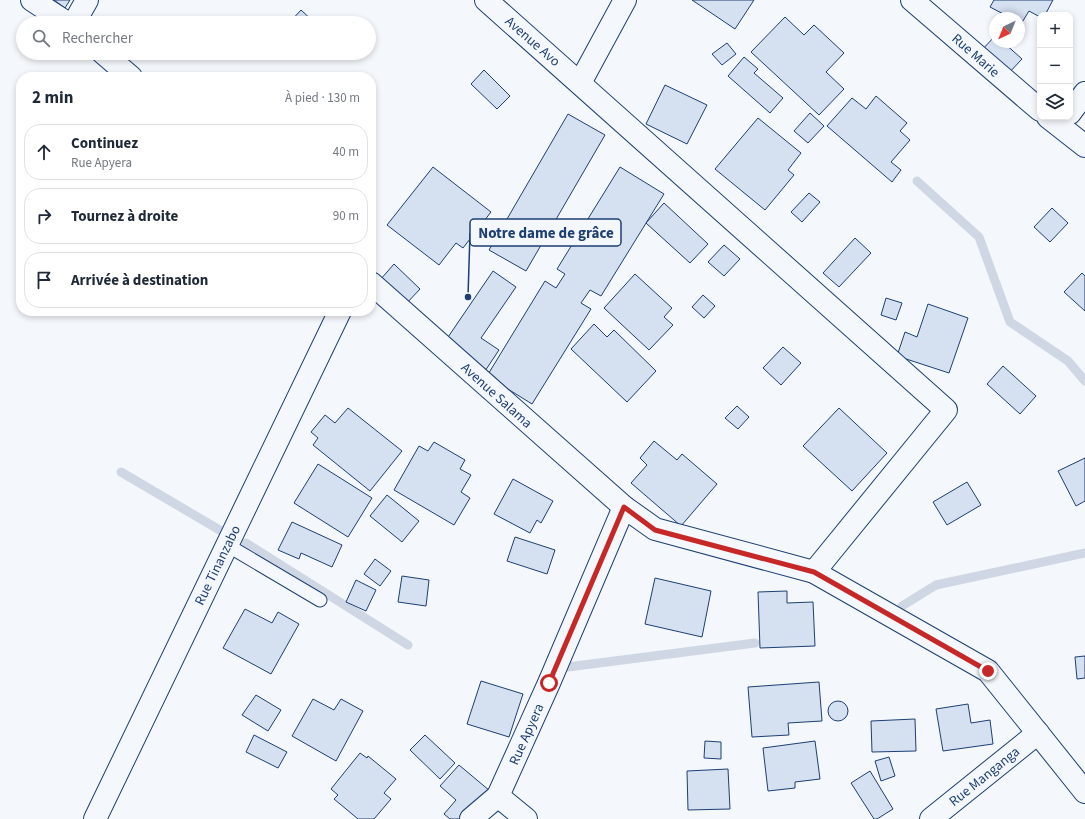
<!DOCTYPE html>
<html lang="fr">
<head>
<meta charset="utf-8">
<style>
  body { margin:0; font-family:"Source Sans 3",sans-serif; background:#f2f2f3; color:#1f2937 }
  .controls { position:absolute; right:12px; top:12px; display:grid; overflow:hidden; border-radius:8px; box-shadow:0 2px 6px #0003 }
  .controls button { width:36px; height:36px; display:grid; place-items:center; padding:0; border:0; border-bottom:1px solid #e0e1e3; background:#fff; color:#1f2937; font:20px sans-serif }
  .compass { position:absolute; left:989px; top:12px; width:36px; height:36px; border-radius:50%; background:#fff; box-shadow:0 2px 6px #0003; rotate:223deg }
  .stop { position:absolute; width:12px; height:12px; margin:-9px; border:3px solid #c62828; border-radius:50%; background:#fff }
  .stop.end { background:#c62828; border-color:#fff; box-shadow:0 1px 4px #0008 }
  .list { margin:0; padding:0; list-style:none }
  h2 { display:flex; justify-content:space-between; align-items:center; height:52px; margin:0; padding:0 16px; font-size:17px }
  h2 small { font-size:13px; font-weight:400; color:#747a83 }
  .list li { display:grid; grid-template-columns:26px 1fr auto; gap:12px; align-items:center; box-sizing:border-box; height:56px; margin:0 8px 8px; padding:0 8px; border:1px solid #e0e1e3; border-radius:16px }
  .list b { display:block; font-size:15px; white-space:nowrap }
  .list p { margin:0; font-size:13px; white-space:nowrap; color:#747a83 }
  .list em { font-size:13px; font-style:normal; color:#747a83 }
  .icon { flex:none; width:22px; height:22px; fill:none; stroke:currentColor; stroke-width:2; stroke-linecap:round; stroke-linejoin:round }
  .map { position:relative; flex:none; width:1085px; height:819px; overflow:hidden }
  .search { position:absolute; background:#fff; box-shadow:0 2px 6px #0003; left:16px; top:16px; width:360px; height:44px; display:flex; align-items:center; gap:10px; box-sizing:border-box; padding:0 14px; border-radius:22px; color:#747a83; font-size:15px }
  .panel { position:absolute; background:#fff; box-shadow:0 2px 6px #0003; left:16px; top:72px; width:360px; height:244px; border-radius:16px }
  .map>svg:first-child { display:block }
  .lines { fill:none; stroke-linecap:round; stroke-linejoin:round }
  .stream { stroke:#cfd7e4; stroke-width:9 }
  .building { fill:#d5e0f0; stroke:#1d3f73 }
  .service-casing { stroke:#1d3f73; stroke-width:15 }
  .minor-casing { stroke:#1d3f73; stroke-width:24 }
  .service { stroke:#f4f7fb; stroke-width:13 }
  .minor { stroke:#f4f7fb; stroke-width:22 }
  .route { stroke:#c62828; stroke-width:5 }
  .labels { text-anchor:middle; stroke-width:3; stroke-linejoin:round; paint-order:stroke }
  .street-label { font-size:14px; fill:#1d3f73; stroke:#f4f7fb }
  .leader { fill:none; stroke:#1d3f73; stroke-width:1.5 }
  .callout-dot { fill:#1d3f73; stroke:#f4f7fb; stroke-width:1.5 }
  .callout { fill:#f4f7fb; stroke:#1d3f73; stroke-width:1.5 }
  .callout-label { font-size:15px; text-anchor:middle; font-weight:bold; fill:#1d3f73 }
</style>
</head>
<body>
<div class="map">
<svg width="1085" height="819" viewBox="0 0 1085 819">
  <rect width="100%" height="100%" fill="#f4f7fb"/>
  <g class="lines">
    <!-- stream -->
    <g class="stream">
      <polyline points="917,181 979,237 1010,322 1068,361 1085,381"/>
      <polyline points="121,472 223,532"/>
      <polyline points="246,543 408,645"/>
      <polyline points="902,606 936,585 1085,553"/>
      <polyline points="560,668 755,643"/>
    </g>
  </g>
  <!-- building -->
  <g class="building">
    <polygon points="54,0 70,0 65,8"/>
    <polygon points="692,0 754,0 735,29"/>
    <polygon points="994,0 1053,0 1045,15 1040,15 1040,17 1029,11 1021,24 1019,22 1019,18 1011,18 990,7"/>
    <polygon points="301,10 315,23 289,23"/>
    <polygon points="785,17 804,35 814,25 844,53 826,72 844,89 819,115 751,52"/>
    <polygon points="995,36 995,42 1003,42 1022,59 1006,76 980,52"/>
    <polygon points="727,43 736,54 722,65 712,54"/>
    <polygon points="744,57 758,69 754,73 783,98 770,113 728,76"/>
    <polygon points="484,70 510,96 497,109 471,84"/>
    <polygon points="665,85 707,105 687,144 646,124"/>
    <polygon points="876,96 907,123 900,131 910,140 891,162 901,170 892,182 827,126 852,98 866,109"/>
    <polygon points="810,113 824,126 808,143 794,131"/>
    <polygon points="568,114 605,135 526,271 489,250"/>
    <polygon points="758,118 801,153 788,170 794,175 765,210 715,169"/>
    <polygon points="433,167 491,212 463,248 456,243 439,265 387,225"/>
    <polygon points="620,167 664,194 601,296 590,290 581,303 591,309 532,404 487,376 545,281 556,288 565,274 557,269"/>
    <polygon points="809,193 820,202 802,222 791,212"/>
    <polygon points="664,203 708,244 690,263 646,223"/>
    <polygon points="1052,208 1068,223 1050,242 1034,227"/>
    <polygon points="855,238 871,253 839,287 823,273"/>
    <polygon points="724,245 740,259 724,276 708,262"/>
    <polygon points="394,264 420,289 406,304 380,280"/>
    <polygon points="493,271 516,287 481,338 499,350 485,371 444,343"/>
    <polygon points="1082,273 1085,276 1085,311 1064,292"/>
    <polygon points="635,274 672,308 664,317 673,325 649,350 604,308"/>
    <polygon points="703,295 715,306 704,318 692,307"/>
    <polygon points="886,298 902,303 896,320 881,315"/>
    <polygon points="928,304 968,318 949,373 897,356 905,332 917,337"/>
    <polygon points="594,324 607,337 614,330 656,371 627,402 571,349"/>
    <polygon points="783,347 801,363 781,385 763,368"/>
    <polygon points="1003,366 1036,396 1020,414 987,384"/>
    <polygon points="737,406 749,417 738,429 725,418"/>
    <polygon points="348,408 402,451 370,491 313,445 318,438 311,432 325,415 335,423"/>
    <polygon points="839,408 887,453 852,491 803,446"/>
    <polygon points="654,441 677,460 682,454 717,484 681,526 631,483 647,465 640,458"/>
    <polygon points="434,442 465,460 460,469 471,475 461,492 470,498 454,525 394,490 419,446 428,451"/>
    <polygon points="1085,458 1085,501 1076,506 1058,471"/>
    <polygon points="318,464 372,498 348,537 294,503"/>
    <polygon points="513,479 553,501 541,523 537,520 530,533 494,514"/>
    <polygon points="967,482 981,505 947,525 933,502"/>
    <polygon points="387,495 419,521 402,542 370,516"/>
    <polygon points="292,522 342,545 332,567 301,553 299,559 278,550"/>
    <polygon points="515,537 555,550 547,574 507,561"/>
    <polygon points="375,559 391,571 380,586 364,574"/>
    <polygon points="402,576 429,580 426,606 398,602"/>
    <polygon points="655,578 711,591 702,637 645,624"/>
    <polygon points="356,580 376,590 366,611 346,602"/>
    <polygon points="787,591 787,603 813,602 815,646 760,648 758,592"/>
    <polygon points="245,609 272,623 278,612 299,624 271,674 223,648"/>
    <polygon points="1085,656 1085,678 1077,679 1075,657"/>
    <polygon points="481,681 523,694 509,737 467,724"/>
    <polygon points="819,682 822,721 788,723 789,735 752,737 748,687"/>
    <polygon points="256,695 281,710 268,731 242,715"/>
    <polygon points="313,699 334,710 341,699 363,711 336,761 292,736"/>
    <circle cx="838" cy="711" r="10"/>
    <polygon points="968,704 971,723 990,720 993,744 943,751 936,709"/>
    <polygon points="915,719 916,751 872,752 871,721"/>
    <polygon points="254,735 287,752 278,768 246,752"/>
    <polygon points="425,735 455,763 440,779 410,750"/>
    <polygon points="705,741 721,742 721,759 704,758"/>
    <polygon points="815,741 820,779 795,782 795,788 768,791 763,748"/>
    <polygon points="360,753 367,758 368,756 396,779 384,793 391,799 374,819 358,819 334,799 338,795 331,789"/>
    <polygon points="889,757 895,776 881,781 875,761"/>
    <polygon points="459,765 496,796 475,819 450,819 444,814 456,800 440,786"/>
    <polygon points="728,769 730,809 688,810 687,771"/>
    <polygon points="870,771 893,809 877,819 874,819 851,783"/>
  </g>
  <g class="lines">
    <defs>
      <polyline id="service" points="227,545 320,600"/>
      <g id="minor">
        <polyline points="32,0 67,23"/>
        <polyline points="486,0 946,410 814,572"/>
        <polyline points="912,0 1040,110"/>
        <polyline points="74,23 87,0"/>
        <polyline points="103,53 131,77"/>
        <polyline points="580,83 625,0"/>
        <polyline points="1070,113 1085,93"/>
        <polyline points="1048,117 1085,146"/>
        <polyline points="371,283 624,507 655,529 814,572 988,671 1085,792"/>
        <polyline points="498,796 526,819"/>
        <polyline points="95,819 340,311"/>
        <polyline points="471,819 498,796 549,683 624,507"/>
        <polyline points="931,819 1038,733"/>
      </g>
    </defs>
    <!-- service casing -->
    <use href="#service" class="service-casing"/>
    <!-- minor casing -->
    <use href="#minor" class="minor-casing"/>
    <!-- service -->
    <use href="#service" class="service"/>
    <!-- minor -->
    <use href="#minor" class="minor"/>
  </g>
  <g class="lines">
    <!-- route -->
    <polyline class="route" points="549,683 624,507 655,530 814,572 988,671"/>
  </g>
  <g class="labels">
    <!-- street labels -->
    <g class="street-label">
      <text transform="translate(533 41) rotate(41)" y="5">Avenue Avo</text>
      <text transform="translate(976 55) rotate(41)" y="5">Rue Marie</text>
      <text transform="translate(497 395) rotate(42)" y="5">Avenue Salama</text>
      <text transform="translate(217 565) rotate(-64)" y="5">Rue Tinanzabo</text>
      <text transform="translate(526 734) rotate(-66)" y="5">Rue Apyera</text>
      <text transform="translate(984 776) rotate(-39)" y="5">Rue Manganga</text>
    </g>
  </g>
  <!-- callouts -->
  <path class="leader" d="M468 297L470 233"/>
  <circle class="callout-dot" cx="468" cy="297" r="4"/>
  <rect class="callout" x="470" y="219" width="151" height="27" rx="4"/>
  <g class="callout-label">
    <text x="546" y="238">Notre dame de grâce</text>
  </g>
</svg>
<div class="controls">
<button>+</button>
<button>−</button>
<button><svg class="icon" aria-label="layers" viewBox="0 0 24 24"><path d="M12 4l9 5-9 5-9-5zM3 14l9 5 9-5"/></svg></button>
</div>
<svg class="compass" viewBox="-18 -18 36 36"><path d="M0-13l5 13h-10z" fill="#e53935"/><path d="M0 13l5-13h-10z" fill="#747a83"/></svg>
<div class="stop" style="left:549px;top:683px"></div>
<div class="stop end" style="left:988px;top:671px"></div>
<div class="search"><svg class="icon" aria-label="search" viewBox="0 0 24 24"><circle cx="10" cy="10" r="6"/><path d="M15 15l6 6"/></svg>Rechercher</div>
<section class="panel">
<h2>2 min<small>À pied · 130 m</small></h2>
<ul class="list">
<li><svg class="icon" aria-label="ahead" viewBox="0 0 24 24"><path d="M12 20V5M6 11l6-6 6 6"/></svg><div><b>Continuez</b><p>Rue Apyera</p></div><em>40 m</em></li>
<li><svg class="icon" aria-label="right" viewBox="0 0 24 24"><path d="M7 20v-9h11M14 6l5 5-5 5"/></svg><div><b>Tournez à droite</b></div><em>90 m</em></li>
<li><svg class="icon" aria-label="arrive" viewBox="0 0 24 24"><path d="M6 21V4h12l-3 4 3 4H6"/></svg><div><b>Arrivée à destination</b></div></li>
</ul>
</section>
</div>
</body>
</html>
